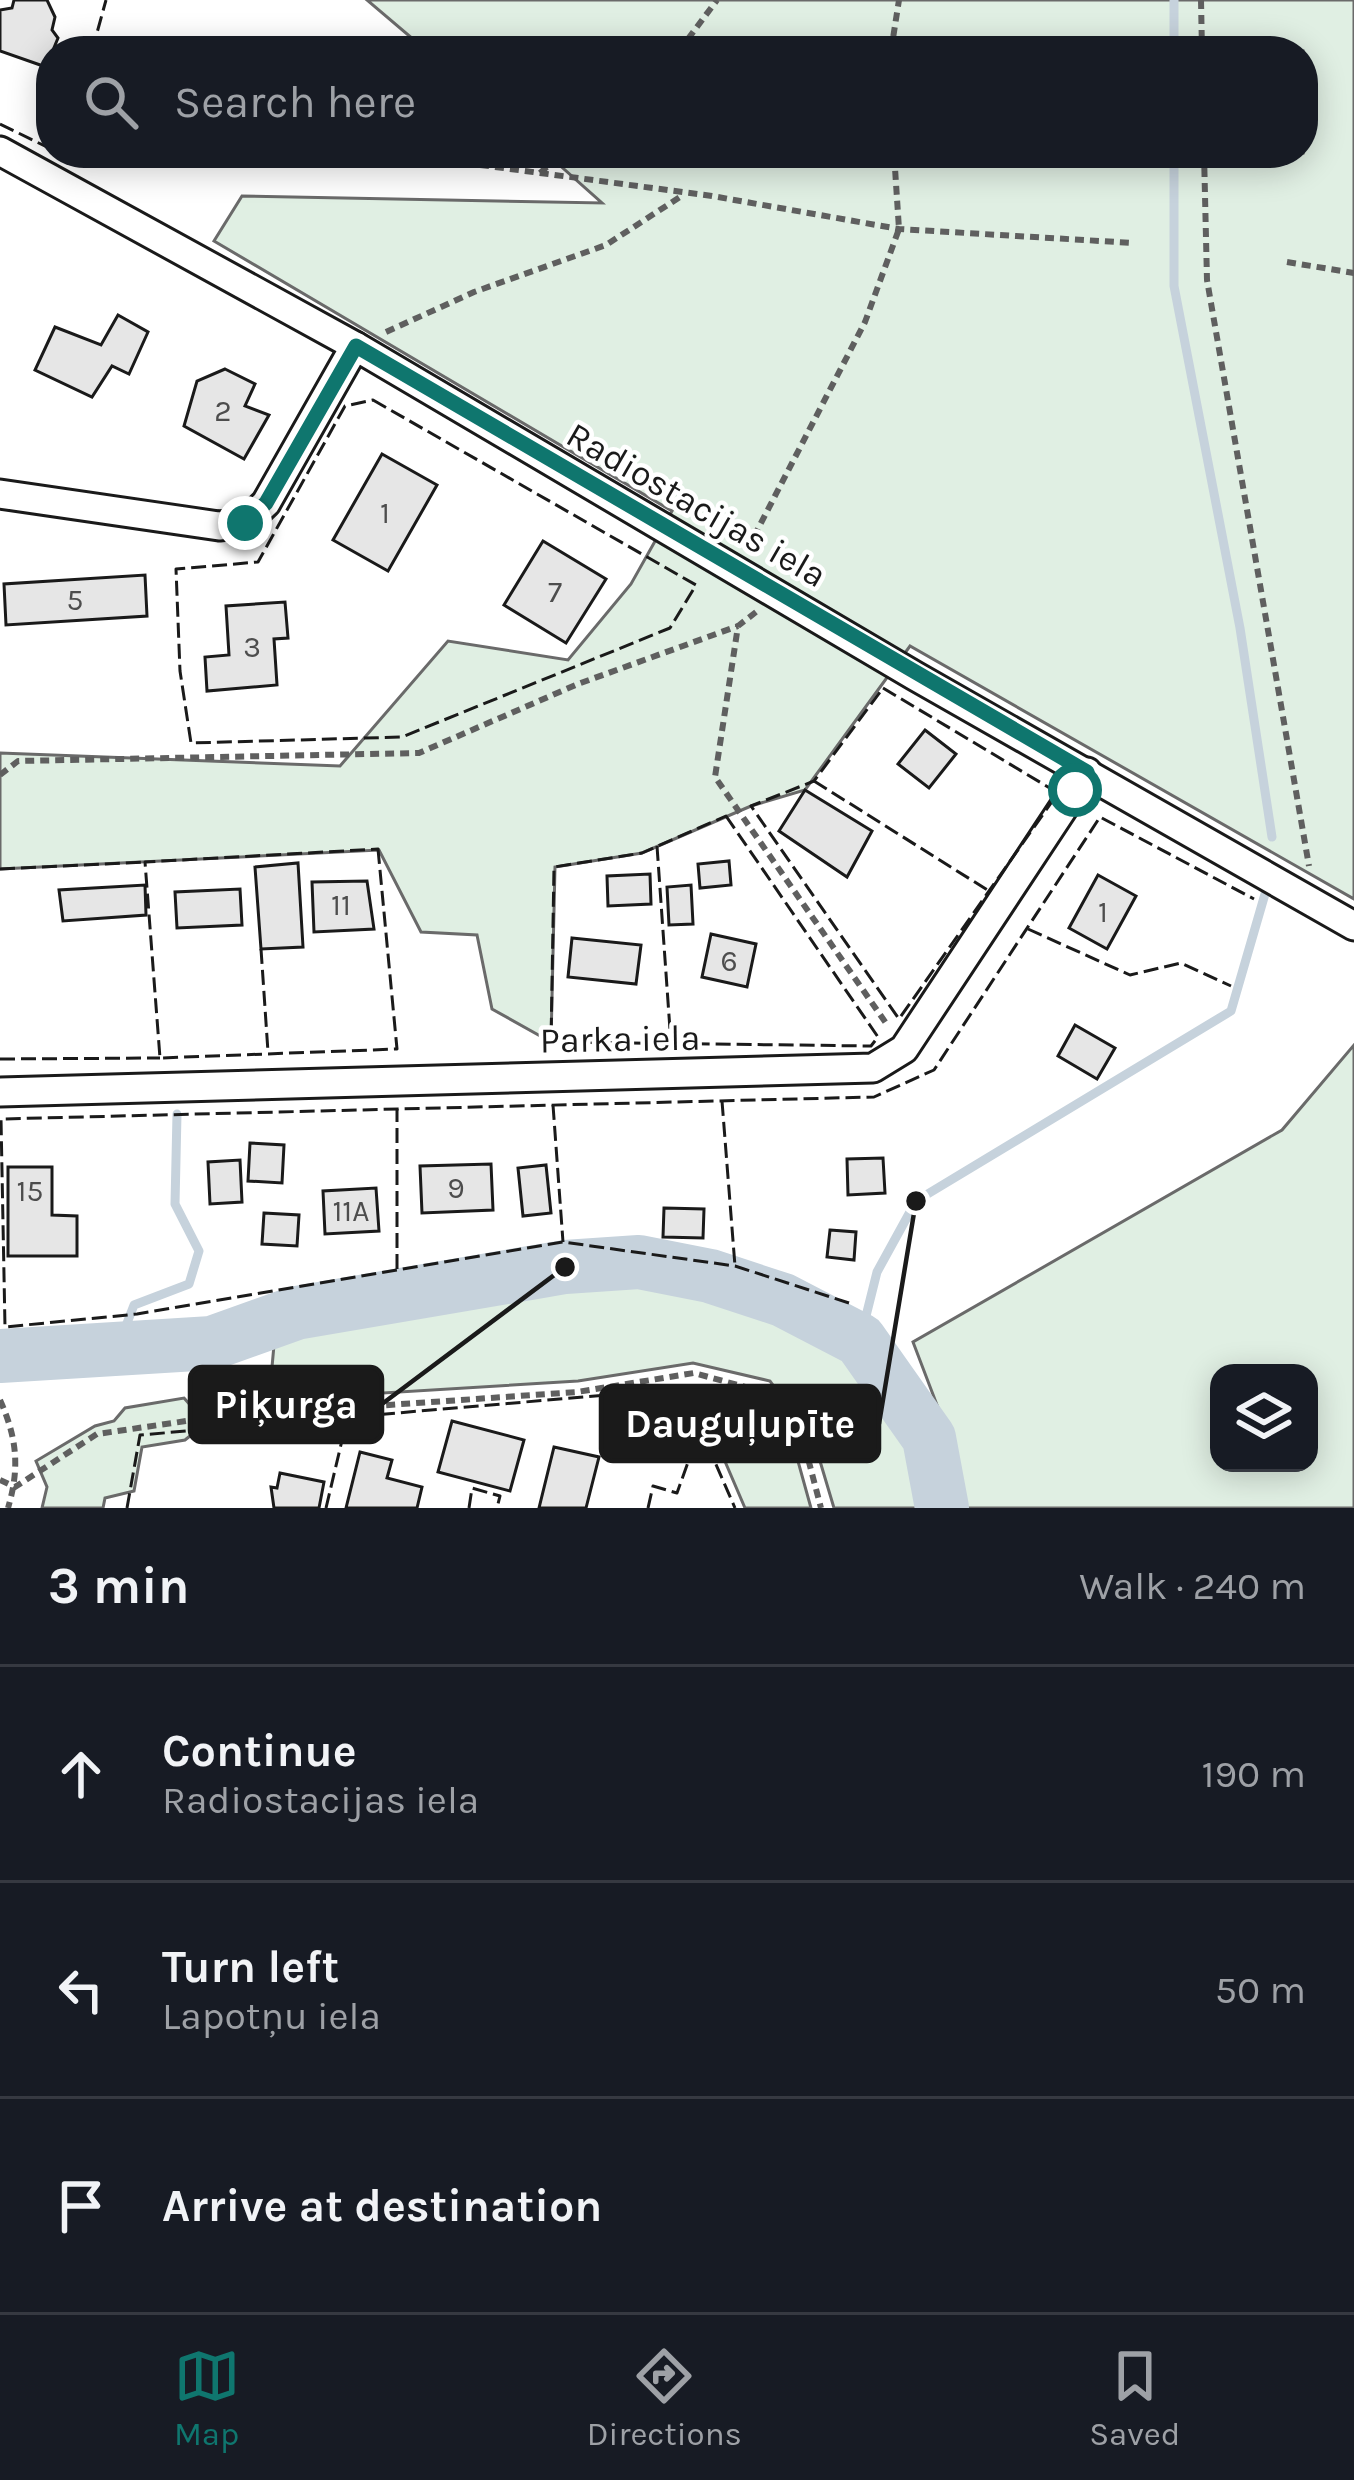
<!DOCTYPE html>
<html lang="en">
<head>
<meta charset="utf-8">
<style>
  body { margin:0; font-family:Karla,sans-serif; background:#20242c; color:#f1f3f6 }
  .controls { position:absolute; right:36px; bottom:36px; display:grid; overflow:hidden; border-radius:24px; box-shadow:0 6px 30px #0003 }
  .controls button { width:108px; height:108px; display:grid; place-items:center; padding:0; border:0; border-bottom:3px solid #363941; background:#171b24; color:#f1f3f6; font:60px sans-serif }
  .stop { position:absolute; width:36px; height:36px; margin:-27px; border:9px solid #0f766e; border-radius:50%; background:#fff }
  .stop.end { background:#0f766e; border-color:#fff; box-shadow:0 3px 12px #0008 }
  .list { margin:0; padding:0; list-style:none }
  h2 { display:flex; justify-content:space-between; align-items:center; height:156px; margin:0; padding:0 48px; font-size:51px }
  h2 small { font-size:39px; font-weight:400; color:#9ea1a6 }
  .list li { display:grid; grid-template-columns:78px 1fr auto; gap:36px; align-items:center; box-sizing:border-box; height:216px; padding:0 48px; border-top:3px solid #363941 }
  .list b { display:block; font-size:45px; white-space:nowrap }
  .list p { margin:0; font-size:39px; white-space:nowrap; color:#9ea1a6 }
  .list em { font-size:39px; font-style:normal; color:#9ea1a6 }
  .icon { flex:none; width:66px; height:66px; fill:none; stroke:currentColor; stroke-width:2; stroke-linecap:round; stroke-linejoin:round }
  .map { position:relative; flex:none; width:1354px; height:1508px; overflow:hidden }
  .search { position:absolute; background:#171b24; box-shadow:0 6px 30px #0003; left:36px; right:36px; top:36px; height:132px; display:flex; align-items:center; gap:30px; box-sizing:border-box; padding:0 42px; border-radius:48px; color:#9ea1a6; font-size:45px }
  .sheet { height:804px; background:#171b24 }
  nav { display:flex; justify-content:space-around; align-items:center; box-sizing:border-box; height:168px; border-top:3px solid #363941; background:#171b24; font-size:33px; color:#9ea1a6 }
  nav a { display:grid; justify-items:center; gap:6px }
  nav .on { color:#0f766e }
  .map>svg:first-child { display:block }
  .green { fill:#e0efe3; stroke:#6a6a6a; stroke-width:3; fill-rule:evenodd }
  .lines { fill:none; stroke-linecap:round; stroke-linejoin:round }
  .stream { stroke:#c6d2dc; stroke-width:9 }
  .river { stroke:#c6d2dc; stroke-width:54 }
  .building { fill:#e6e6e6; stroke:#1a1a1a; stroke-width:3 }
  .minor-casing { stroke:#1a1a1a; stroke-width:33 }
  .path { stroke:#5f5f5f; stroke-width:6; stroke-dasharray:9 6; stroke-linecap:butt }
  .minor { stroke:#fff; stroke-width:27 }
  .fence { stroke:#1a1a1a; stroke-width:3; stroke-dasharray:15 6; stroke-linecap:butt }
  .route { stroke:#0f766e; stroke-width:15 }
  .labels { text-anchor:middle; stroke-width:9; stroke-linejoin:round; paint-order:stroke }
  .number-label { font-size:30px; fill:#4d4d4d }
  .street-label { font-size:36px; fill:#1a1a1a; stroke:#fff }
  .leader { fill:none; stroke:#1a1a1a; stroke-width:4.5 }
  .callout-dot { fill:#1a1a1a; stroke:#fff; stroke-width:4.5 }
  .callout { fill:#1a1a1a; stroke:#1a1a1a; stroke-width:4.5 }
  .callout-label { font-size:39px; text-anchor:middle; font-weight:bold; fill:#fff }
</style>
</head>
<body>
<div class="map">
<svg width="1354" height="1508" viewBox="0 0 1354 1508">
  <rect width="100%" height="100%" fill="#fff"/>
  <!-- green -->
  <g class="green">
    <polygon points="367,0 1354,0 1354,899 910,646 805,790 751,806 642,853 555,867 551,1042 492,1009 477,935 421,932 379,850 0,869 0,753 340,766 448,641 568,660 631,584 672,511 214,241 242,196 602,203 546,153 1303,153 1303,51 427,51"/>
    <path d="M1354,1045V1508H966L956,1455L913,1342L1282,1130ZM1219,1373H1309V1463H1219Z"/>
    <path d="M563,1283C681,1286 815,1296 886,1403C905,1432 913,1476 924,1508H834L814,1441L770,1381L693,1363L578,1381L269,1400L276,1323L394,1296Z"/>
    <polygon points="753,1395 796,1454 811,1508 745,1508 706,1417"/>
    <polygon points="184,1398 206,1423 185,1440 142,1447 134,1491 105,1498 103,1508 42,1508 47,1487 36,1461 95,1426 114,1421 125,1408"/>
  </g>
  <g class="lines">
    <!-- stream -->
    <g class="stream">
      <polyline points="1174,51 1174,0"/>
      <polyline points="1174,153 1174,286 1240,628 1272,837"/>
      <polyline points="860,1340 877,1272 916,1201 1231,1011 1265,894"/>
      <polyline points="117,1349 134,1305 189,1284 199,1251 175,1204 177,1114"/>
    </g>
    <!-- river -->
    <polyline class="river" points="0,1356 212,1343 296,1313 565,1267 639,1262 710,1276 783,1300 860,1340 929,1438 942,1508"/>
  </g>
  <!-- building -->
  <g class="building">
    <polygon points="14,0 47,0 55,17 52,30 58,38 46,67 0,51 0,10 12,8"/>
    <polygon points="118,315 148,332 129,374 112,366 92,397 35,370 55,327 101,345"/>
    <polygon points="225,369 255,384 245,406 269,415 244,459 184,426 197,381"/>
    <polygon points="382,454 437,485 388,571 333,540"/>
    <polygon points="543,541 606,579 566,643 504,605"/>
    <polygon points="145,575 147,616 6,625 4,584"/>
    <polygon points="285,602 288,638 274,639 277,685 207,691 205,657 229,655 226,606"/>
    <polygon points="925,730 956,754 929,788 898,764"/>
    <polygon points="805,790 872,831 847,877 779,831"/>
    <polygon points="729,861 731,885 700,888 698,864"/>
    <polygon points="298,863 303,947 261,949 255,867"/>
    <polygon points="650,874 651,904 608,906 607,876"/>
    <polygon points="1098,875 1136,896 1107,949 1069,928"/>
    <polygon points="367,881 374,929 314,932 312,882"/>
    <polygon points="145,885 146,915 63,921 59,890"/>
    <polygon points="691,885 693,924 669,925 667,887"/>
    <polygon points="240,889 242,925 177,928 175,892"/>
    <polygon points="711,934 756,944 747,987 702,977"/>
    <polygon points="572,938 641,945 636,984 568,977"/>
    <polygon points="1075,1025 1115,1048 1097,1079 1058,1056"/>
    <polygon points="250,1143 284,1145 282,1183 248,1181"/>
    <polygon points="883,1158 885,1193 848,1195 847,1159"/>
    <polygon points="240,1160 242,1202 210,1204 208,1162"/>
    <polygon points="491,1164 493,1210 422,1213 420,1166"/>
    <polygon points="546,1165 551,1213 523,1216 518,1168"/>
    <polygon points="8,1167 52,1167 52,1215 77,1216 77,1256 8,1256"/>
    <polygon points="376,1188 379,1231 325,1234 323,1191"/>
    <polygon points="664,1208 704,1209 703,1238 663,1237"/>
    <polygon points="264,1213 299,1215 297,1246 262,1244"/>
    <polygon points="830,1230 856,1232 854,1260 827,1257"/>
    <polygon points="452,1421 524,1440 510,1491 438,1472"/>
    <polygon points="554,1447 599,1457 586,1508 539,1508"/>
    <polygon points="360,1452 392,1460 387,1478 422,1487 417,1508 346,1508"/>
    <polygon points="280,1473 324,1482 319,1508 274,1508 271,1487 277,1488"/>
  </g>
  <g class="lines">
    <defs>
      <g id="minor">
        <polyline points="0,151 355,346 915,676 1354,926"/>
        <polyline points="0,494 219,526 245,523 266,503 355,346"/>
        <polyline points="0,1092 873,1068 904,1049 1087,772"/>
      </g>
    </defs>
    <!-- minor casing -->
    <use href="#minor" class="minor-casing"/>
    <!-- path -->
    <g class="path">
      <polyline points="1201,0 1202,51"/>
      <polyline points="679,51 717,0"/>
      <polyline points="891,51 899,0"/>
      <polyline points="391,153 712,196 899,229 1134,243"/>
      <polyline points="1204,153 1207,280 1309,866"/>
      <polyline points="540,173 563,153"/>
      <polyline points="1287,262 1354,273"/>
      <polyline points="386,332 474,292 606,245 683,195"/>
      <polyline points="747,550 865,322 899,229 894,153"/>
      <polyline points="756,612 738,626 715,777 888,1026"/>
      <polyline points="0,775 18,761 419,753 578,684 738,626"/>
      <path d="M0,1400C17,1438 20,1468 8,1508"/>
      <polyline points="0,1480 15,1487 97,1434 214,1417 577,1392 694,1373 767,1393 805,1447 821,1508"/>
    </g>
    <!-- minor -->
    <use href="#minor" class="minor"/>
    <!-- fence -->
    <g class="fence">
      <polyline points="92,51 106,0"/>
      <polyline points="0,124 51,149"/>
      <polyline points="60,153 65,153"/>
      <polygon points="373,400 696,585 670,628 402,737 191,743 180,671 176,569 258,562 345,406"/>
      <polygon points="883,688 1058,793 899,1019 751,806 814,781"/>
      <polyline points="814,781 989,891"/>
      <polygon points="726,816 878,1037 871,1046 551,1042 554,867 642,853"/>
      <polyline points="657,846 671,1044"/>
      <polygon points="378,849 397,1049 160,1058 145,862"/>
      <polyline points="0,869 145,862"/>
      <polyline points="1028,929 1130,975 1181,963 1231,986"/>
      <polyline points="261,949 268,1052"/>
      <polyline points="0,1059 160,1058"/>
      <polyline points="722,1101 735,1266"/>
      <polyline points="553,1105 563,1242"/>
      <polyline points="397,1269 397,1109"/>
      <polyline points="849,1303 735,1266 563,1242 137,1314 5,1327 1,1119 874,1097 934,1070 1100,817 1254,899"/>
      <polyline points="127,1508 140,1435 665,1390 697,1421 735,1508"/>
      <polyline points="326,1508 348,1415"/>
      <polyline points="469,1508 472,1488 500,1496 497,1508"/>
      <polyline points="648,1508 653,1486 677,1493 700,1429"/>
    </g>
  </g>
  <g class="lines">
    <!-- route -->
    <polyline class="route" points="245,523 266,503 356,346 1087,772 1075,790"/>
  </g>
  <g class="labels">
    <!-- number labels -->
    <g class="number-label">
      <text x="223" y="421">2</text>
      <text x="385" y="523">1</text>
      <text x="555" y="602">7</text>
      <text x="75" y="610">5</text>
      <text x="252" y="657">3</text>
      <text x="341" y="915">11</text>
      <text x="1103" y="922">1</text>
      <text x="729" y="971">6</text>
      <text x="456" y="1198">9</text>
      <text x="30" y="1201">15</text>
      <text x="351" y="1221">11A</text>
    </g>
    <!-- street labels -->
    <g class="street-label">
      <text transform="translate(697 504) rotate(30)" y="13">Radiostacijas iela</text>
      <text transform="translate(620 1038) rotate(-1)" y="13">Parka iela</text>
    </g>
  </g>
  <!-- callouts -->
  <path class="leader" d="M565 1267L382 1404M916 1201L879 1424"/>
  <g class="callout-dot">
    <circle cx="565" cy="1267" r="12"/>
    <circle cx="916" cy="1201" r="12"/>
  </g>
  <g class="callout">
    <rect x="190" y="1367" width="192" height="75" rx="12"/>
    <rect x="601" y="1386" width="278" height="75" rx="12"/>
  </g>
  <g class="callout-label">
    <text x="286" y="1418">Piķurga</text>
    <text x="740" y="1437">Dauguļupīte</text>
  </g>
</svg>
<div class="controls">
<button><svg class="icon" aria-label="layers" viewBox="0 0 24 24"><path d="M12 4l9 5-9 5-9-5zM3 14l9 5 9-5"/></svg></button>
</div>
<div class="stop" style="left:1075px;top:790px"></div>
<div class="stop end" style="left:245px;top:523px"></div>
<div class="search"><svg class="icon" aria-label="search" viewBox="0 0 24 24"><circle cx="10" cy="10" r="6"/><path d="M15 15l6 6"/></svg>Search here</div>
</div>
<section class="sheet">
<h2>3 min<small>Walk · 240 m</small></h2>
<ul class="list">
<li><svg class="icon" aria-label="ahead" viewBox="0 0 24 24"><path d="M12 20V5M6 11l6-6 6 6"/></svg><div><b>Continue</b><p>Radiostacijas iela</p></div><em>190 m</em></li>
<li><svg class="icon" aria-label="left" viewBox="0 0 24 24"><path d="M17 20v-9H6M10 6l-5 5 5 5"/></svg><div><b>Turn left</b><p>Lapotņu iela</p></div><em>50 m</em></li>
<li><svg class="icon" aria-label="arrive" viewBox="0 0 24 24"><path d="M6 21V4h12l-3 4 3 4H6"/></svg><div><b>Arrive at destination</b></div></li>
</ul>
</section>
<nav>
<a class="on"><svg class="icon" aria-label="map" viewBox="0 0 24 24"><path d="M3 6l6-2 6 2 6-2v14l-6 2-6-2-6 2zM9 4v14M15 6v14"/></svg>Map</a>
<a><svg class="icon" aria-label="directions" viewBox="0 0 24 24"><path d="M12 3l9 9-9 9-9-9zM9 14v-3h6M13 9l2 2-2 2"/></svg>Directions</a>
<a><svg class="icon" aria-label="saved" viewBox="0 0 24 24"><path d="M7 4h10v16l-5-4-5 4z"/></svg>Saved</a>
</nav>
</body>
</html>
